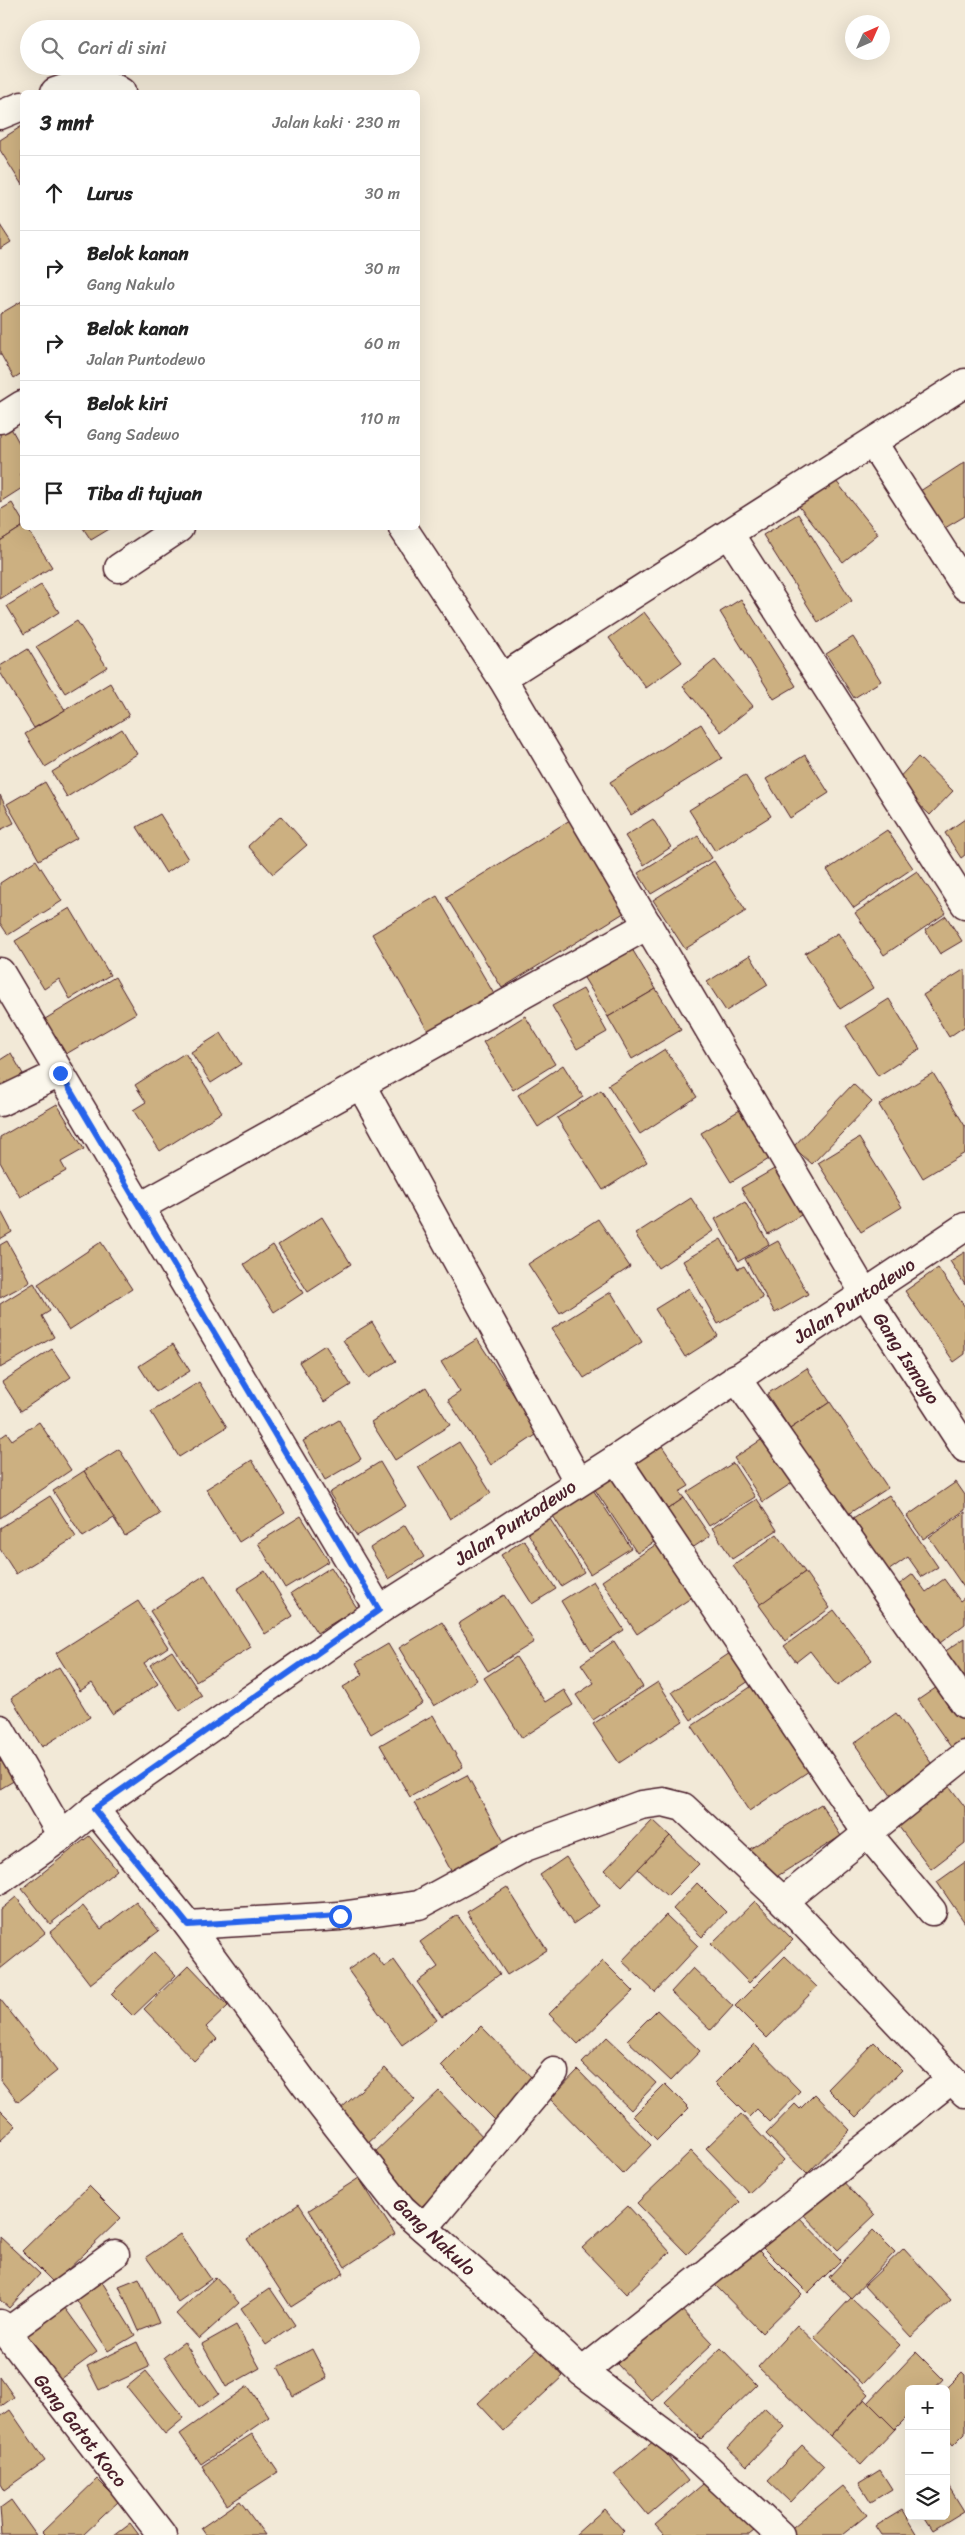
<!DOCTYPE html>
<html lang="id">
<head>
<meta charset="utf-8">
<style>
  body { margin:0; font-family:Sriracha,sans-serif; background:#f6f6f6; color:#222 }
  .controls { position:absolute; right:15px; bottom:15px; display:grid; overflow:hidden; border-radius:8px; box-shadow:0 5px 20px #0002 }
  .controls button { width:45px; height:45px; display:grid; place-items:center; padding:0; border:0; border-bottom:1px solid #e0e0e0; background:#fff; color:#222; font:25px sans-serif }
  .compass { position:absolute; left:845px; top:15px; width:45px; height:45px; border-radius:50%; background:#fff; box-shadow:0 5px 20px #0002; rotate:45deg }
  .stop { position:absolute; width:15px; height:15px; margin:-11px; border:4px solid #2563eb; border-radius:50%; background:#fff }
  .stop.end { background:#2563eb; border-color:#fff; box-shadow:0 1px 5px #0008 }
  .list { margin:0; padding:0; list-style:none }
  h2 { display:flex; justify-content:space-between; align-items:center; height:65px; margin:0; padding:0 20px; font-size:21px }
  h2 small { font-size:16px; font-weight:400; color:#767676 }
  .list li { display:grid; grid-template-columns:32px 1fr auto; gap:15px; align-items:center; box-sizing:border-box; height:75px; padding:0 20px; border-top:1px solid #e0e0e0 }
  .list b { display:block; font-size:19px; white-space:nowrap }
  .list p { margin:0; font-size:16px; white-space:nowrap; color:#767676 }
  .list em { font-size:16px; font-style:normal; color:#767676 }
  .icon { flex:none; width:28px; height:28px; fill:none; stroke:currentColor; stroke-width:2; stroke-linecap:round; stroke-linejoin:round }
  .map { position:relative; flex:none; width:965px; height:2535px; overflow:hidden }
  .search { position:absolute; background:#fff; box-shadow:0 5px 20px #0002; left:20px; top:20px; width:400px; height:55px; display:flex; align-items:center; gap:12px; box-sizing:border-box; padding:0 18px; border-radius:28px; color:#767676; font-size:19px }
  .panel { position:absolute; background:#fff; box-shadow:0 5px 20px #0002; left:20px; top:90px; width:400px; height:440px; border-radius:8px }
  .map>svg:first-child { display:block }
  .building { fill:#ccb081; stroke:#4a1f2b }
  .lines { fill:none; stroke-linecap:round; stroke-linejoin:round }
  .street-casing { stroke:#4a1f2b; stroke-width:31 }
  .street { stroke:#fbf7ec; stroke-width:28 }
  .route { stroke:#2563eb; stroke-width:6 }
  .labels { text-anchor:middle; stroke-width:4; stroke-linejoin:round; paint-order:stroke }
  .street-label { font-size:19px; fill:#4a1f2b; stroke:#fbf7ec }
</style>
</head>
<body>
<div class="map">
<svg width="965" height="2535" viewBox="0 0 965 2535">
  <rect width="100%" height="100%" fill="#f2e9d7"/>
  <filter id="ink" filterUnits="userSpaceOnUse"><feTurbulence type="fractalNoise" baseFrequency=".02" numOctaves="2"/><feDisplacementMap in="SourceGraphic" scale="10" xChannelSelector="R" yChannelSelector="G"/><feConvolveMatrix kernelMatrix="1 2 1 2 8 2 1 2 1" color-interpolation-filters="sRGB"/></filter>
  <g filter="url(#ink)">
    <!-- building -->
    <g class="building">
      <polygon points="22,126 22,185 0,150 0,140"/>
      <polygon points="0,225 11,242 0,249"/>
      <polygon points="22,301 22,373 14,378 0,353 0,314"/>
      <polygon points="7,421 22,448 22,471 20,473 22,477 22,488 0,502 0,426"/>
      <polygon points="965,462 965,516 940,531 917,493"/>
      <polygon points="832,476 878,534 843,562 797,504"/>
      <polygon points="12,503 22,520 22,527 0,541 0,510"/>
      <polygon points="798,514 852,601 818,622 763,535"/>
      <polygon points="22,527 27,528 52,567 0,599 0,541"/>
      <polygon points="83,528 111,528 91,540"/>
      <polygon points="41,585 59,612 24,634 7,606"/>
      <polygon points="741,599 796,686 774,699 720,612"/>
      <polygon points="644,612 682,662 646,688 609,638"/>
      <polygon points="77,621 107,667 65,693 36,647"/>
      <polygon points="853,637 881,681 854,698 826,654"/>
      <polygon points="28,649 65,710 34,728 0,672 0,666"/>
      <polygon points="715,660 753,706 721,732 683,686"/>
      <polygon points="110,683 129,716 45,767 25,734"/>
      <polygon points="701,724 722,758 631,815 610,782"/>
      <polygon points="122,729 137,754 67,797 52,772"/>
      <polygon points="805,755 829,793 790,818 766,779"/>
      <polygon points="918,757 953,791 930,815 895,782"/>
      <polygon points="745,775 771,816 715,851 689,810"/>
      <polygon points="45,782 77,838 39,860 7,804"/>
      <polygon points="0,795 14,823 0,830"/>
      <polygon points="160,814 188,859 166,873 137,827"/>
      <polygon points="281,816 307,845 273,874 248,846"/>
      <polygon points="653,819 671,847 644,865 625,836"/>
      <polygon points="965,819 965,855 961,858 945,833"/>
      <polygon points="570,820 627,911 502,988 446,897"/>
      <polygon points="887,830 913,868 854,908 827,870"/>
      <polygon points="698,836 712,858 651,894 638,873"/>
      <polygon points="36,860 62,901 8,935 0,923 0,883"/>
      <polygon points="714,861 746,911 685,949 653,900"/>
      <polygon points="917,871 946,913 884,955 855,913"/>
      <polygon points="437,896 494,994 428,1031 372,934"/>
      <polygon points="70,908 110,975 70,999 59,979 44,989 15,941"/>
      <polygon points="946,916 962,941 940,954 925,930"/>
      <polygon points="838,933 873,988 840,1009 805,953"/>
      <polygon points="629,944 656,989 608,1017 581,973"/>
      <polygon points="750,955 768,985 726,1011 707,982"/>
      <polygon points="965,969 965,1026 949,1037 923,995"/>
      <polygon points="115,977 136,1013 61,1057 40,1022"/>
      <polygon points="583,989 607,1032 577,1049 552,1006"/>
      <polygon points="656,989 681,1030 632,1059 608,1017"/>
      <polygon points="889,999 920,1049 878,1076 846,1026"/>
      <polygon points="525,1016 555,1064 513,1090 483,1042"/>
      <polygon points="221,1033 241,1064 211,1083 191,1052"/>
      <polygon points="665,1049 697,1097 640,1134 608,1085"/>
      <polygon points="11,1053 23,1074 0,1089 0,1060"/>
      <polygon points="185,1053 222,1112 160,1151 133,1110 146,1102 135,1085"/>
      <polygon points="563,1065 583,1097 538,1127 518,1095"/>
      <polygon points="933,1073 965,1126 965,1153 923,1178 879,1105"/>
      <polygon points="853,1084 872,1102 812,1164 793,1147"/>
      <polygon points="601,1090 647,1162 603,1190 557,1118"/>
      <polygon points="57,1104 84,1149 61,1162 66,1171 20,1197 0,1162 0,1137"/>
      <polygon points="745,1107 774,1156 731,1182 701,1133"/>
      <polygon points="859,1138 902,1207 861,1232 818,1163"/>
      <polygon points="781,1165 808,1211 768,1234 741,1188"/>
      <polygon points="691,1198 713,1231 658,1268 635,1234"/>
      <polygon points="745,1202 769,1244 739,1261 715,1219"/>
      <polygon points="0,1209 12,1232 0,1239"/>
      <polygon points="322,1217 351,1264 308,1292 278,1245"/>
      <polygon points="598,1219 630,1267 560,1313 528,1264"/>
      <polygon points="721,1239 738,1269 744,1266 763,1298 718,1324 683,1261"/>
      <polygon points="7,1241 30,1282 0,1298 0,1245"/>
      <polygon points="778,1241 808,1294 775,1313 745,1259"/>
      <polygon points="101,1242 132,1289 69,1330 38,1284"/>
      <polygon points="273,1245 303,1293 274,1312 244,1264"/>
      <polygon points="965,1252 965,1285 950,1261"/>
      <polygon points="938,1268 965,1307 965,1354 954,1362 905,1291"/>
      <polygon points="34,1283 50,1311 42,1316 54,1337 0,1368 0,1304"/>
      <polygon points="689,1288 718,1336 685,1357 655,1309"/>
      <polygon points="611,1292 642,1342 584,1378 552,1329"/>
      <polygon points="372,1322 396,1361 368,1378 343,1340"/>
      <polygon points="477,1339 539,1433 491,1465 448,1400 460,1392 441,1362"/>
      <polygon points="173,1344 190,1371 156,1392 139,1366"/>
      <polygon points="325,1345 351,1385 324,1402 299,1362"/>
      <polygon points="52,1349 71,1377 21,1411 2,1382"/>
      <polygon points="807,1368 830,1402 790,1429 767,1394"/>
      <polygon points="199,1382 227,1427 179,1457 151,1412"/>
      <polygon points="426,1387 450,1425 395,1460 371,1422"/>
      <polygon points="830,1402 888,1488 848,1514 790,1429"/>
      <polygon points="339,1420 361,1459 325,1480 303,1441"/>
      <polygon points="39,1422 71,1470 0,1518 0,1438 7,1433 12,1440"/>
      <polygon points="770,1434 801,1477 763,1502 734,1458"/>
      <polygon points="459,1442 491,1493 450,1519 418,1467"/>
      <polygon points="660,1443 689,1486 679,1492 684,1498 656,1517 623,1468"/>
      <polygon points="119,1449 160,1514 125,1536 84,1471"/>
      <polygon points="252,1460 285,1513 239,1542 206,1489"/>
      <polygon points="380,1462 406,1506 357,1536 329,1493"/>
      <polygon points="733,1463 755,1497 709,1526 687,1492"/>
      <polygon points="618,1464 665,1535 637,1553 590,1482"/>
      <polygon points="84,1471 114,1518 83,1537 53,1491"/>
      <polygon points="588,1482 631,1548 590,1574 548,1508"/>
      <polygon points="956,1482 965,1495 965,1510 923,1539 907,1516"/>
      <polygon points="889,1495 938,1567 922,1577 908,1557 888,1571 853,1518"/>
      <polygon points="50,1496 76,1537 16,1574 0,1549 0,1528"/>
      <polygon points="684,1498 710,1536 682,1555 656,1517"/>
      <polygon points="757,1499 777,1530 732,1559 712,1528"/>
      <polygon points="965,1512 965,1589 929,1537"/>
      <polygon points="301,1516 329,1561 285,1588 258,1543"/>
      <polygon points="548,1516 584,1572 561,1586 526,1530"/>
      <polygon points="405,1525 424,1557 389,1579 370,1548"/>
      <polygon points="777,1534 805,1572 761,1605 733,1566"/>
      <polygon points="524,1540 556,1589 532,1604 501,1555"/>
      <polygon points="661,1541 697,1594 637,1634 602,1581"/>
      <polygon points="331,1567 357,1608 317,1633 291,1593"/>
      <polygon points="265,1571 293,1616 265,1634 237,1589"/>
      <polygon points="805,1572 830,1608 785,1641 759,1605"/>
      <polygon points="913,1574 926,1592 944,1579 960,1601 965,1597 965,1624 936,1646 893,1589"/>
      <polygon points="205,1575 251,1647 196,1681 150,1611"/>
      <polygon points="593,1581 624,1630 591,1651 561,1601"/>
      <polygon points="504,1595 534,1642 488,1671 458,1624"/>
      <polygon points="138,1601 168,1647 144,1663 158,1684 112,1714 92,1683 80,1691 56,1653"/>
      <polygon points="834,1610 872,1660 837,1686 810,1651 796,1662 784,1646"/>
      <polygon points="442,1622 477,1680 434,1706 399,1648"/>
      <polygon points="965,1638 965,1688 941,1654"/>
      <polygon points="614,1641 643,1687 593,1720 576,1695 594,1683 581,1664"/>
      <polygon points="388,1644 423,1703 371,1734 343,1687 363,1675 356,1663"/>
      <polygon points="172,1651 202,1696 180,1711 150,1665"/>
      <polygon points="730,1653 749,1681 691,1720 672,1692"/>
      <polygon points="516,1657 545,1702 564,1690 573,1705 522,1738 484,1678"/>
      <polygon points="59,1667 90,1717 42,1747 11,1698"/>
      <polygon points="658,1682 683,1721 619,1763 593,1724"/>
      <polygon points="943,1683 965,1715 965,1742 953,1750 918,1700"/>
      <polygon points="755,1684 812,1769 749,1811 692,1726"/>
      <polygon points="896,1713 936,1770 894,1800 854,1743"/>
      <polygon points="433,1715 463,1767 410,1797 380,1745"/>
      <polygon points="0,1749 17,1779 0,1789"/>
      <polygon points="467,1775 508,1849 455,1878 414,1803"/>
      <polygon points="947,1783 965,1807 965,1843 931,1869 896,1823"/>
      <polygon points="821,1804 841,1836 768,1882 748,1850"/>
      <polygon points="653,1820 670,1836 622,1886 605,1870"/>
      <polygon points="89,1836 117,1870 50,1924 22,1889"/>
      <polygon points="670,1836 699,1864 667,1896 638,1869"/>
      <polygon points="566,1857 599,1906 573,1924 540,1875"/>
      <polygon points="965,1862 965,1923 937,1882"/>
      <polygon points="697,1883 726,1912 702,1937 673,1909"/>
      <polygon points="507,1887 547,1950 507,1975 467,1912"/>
      <polygon points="16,1897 45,1933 0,1969 0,1910"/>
      <polygon points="755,1901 793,1940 749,1983 711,1944"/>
      <polygon points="136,1902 159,1931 90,1984 50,1932 83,1906 101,1929"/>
      <polygon points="457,1915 500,1974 442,2017 417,1982 438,1967 420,1942"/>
      <polygon points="666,1915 698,1946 655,1992 622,1961"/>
      <polygon points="154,1952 176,1975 133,2016 111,1994"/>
      <polygon points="373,1952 384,1967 394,1960 437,2020 402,2045 348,1970"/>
      <polygon points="785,1956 817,1987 767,2038 735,2006"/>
      <polygon points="603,1961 633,1991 578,2044 549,2014"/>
      <polygon points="189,1965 228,2006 206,2027 217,2039 194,2061 144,2009"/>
      <polygon points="693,1968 733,2006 711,2030 671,1992"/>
      <polygon points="0,1999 57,2071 18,2102 0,2079"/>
      <polygon points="657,2010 700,2051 671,2081 627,2040"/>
      <polygon points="481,2026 540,2086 500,2125 441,2066"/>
      <polygon points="607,2037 656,2083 631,2110 582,2063"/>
      <polygon points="874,2042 902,2070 856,2117 828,2089"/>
      <polygon points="754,2044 800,2091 770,2122 757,2109 749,2117 715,2083"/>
      <polygon points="385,2068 415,2100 366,2145 336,2113"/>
      <polygon points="578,2070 651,2145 623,2174 550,2099"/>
      <polygon points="665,2084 689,2108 657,2140 633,2116"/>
      <polygon points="439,2091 489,2143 421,2207 372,2155"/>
      <polygon points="815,2094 850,2130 807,2174 766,2134 795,2104 800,2109"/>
      <polygon points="0,2110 16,2126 0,2141"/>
      <polygon points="741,2114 784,2160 749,2193 706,2148"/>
      <polygon points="691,2151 740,2202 687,2254 637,2203"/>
      <polygon points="836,2174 875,2215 838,2250 798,2209"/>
      <polygon points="359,2178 395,2234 345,2267 309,2210"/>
      <polygon points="89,2186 121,2218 54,2283 22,2251"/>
      <polygon points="299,2204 344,2273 291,2307 247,2239"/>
      <polygon points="628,2206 670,2252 626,2294 582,2248"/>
      <polygon points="794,2212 841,2260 808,2293 760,2245"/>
      <polygon points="873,2230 895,2252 851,2298 829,2277"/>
      <polygon points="180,2234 211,2279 178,2302 146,2257"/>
      <polygon points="0,2237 40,2274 9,2308 0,2300"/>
      <polygon points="753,2245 802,2294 762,2333 714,2284"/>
      <polygon points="904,2248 951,2300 911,2337 864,2286"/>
      <polygon points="216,2277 239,2303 199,2339 176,2314"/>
      <polygon points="139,2278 159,2323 139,2331 119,2286"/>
      <polygon points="102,2282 135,2335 108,2351 76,2299"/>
      <polygon points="270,2288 295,2325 266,2345 241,2308"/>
      <polygon points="851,2298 900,2345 863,2384 814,2337"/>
      <polygon points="62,2304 97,2352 60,2379 37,2347 26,2355 14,2338"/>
      <polygon points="677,2305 713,2343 652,2401 617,2364"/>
      <polygon points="236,2325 260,2368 226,2387 202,2344"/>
      <polygon points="797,2325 869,2394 830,2436 758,2367"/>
      <polygon points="137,2342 149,2367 99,2390 87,2366"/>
      <polygon points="184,2342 219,2394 199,2408 164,2357"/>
      <polygon points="538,2348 563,2376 504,2431 478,2403"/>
      <polygon points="721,2348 757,2385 701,2439 665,2402"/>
      <polygon points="312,2349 327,2378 293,2396 278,2367"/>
      <polygon points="916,2352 943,2379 934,2389 909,2389 909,2415 895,2429 868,2403"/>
      <polygon points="146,2371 184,2418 165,2434 127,2387"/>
      <polygon points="962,2372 965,2375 965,2433 953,2445 946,2437 945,2389"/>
      <polygon points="0,2377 14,2397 0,2407"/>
      <polygon points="248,2386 269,2417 201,2464 180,2434"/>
      <polygon points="865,2399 895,2429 861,2465 830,2436"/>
      <polygon points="765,2408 785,2427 747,2466 728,2448"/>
      <polygon points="10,2410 45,2461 4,2490 0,2483 0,2417"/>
      <polygon points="252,2434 278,2472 227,2505 202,2466"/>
      <polygon points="655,2440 688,2481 648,2515 614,2474"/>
      <polygon points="802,2445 824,2466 790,2502 768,2481"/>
      <polygon points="880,2470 892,2489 871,2502 859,2483"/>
      <polygon points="97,2479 119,2501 83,2535 45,2535 42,2532"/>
      <polygon points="709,2479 754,2531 749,2535 664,2535 655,2525"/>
      <polygon points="946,2482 964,2511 933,2530 924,2516 946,2516"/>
      <polygon points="843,2486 867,2515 842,2535 791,2535 788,2531"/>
      <polygon points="11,2500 36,2535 2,2535 0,2508"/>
      <polygon points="240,2501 265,2535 206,2535 201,2528"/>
      <polygon points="604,2509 624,2531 620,2535 575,2535"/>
      <polygon points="902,2510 917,2535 882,2535 876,2526"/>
      <polygon points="130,2523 139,2535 114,2535"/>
    </g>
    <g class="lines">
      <defs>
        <g id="street">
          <path d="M55,92C76,84 102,78 121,92"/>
          <polyline points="0,115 22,106"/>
          <polyline points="0,419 22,405"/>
          <polyline points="873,443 965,586"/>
          <polyline points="403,528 502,678 865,1294 965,1448"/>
          <polyline points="730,535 965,904"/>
          <polyline points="119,568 179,528"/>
          <polyline points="502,678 965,383"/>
          <polyline points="0,972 379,1610"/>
          <polyline points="361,1085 578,1481"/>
          <polyline points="0,1102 60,1073"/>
          <polyline points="140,1207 648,925"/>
          <polyline points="736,1378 965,1704"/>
          <polyline points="616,1459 867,1833 932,1911"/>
          <polyline points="0,1729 62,1836"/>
          <polyline points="94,1809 188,1925 307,2087 402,2209 519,2312 582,2372 697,2458 780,2535"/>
          <polyline points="0,1880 62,1836 94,1809 379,1610 616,1459 965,1227"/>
          <polyline points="783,1901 965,1755"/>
          <polyline points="188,1925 340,1916 419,1905 525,1847 641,1805 663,1802 683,1807 783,1901 965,2093"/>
          <polyline points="424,2228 554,2072"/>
          <polyline points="0,2324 162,2535"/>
          <polyline points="6,2333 115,2254"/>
          <polyline points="582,2372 952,2079"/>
        </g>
      </defs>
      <!-- street casing -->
      <use href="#street" class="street-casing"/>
      <!-- street -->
      <use href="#street" class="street"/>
    </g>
  </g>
  <g class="lines" filter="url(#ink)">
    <!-- route -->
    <polyline class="route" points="60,1073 379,1610 94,1809 188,1925 340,1916"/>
  </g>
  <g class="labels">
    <!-- street labels -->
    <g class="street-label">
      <text transform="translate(854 1300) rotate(-33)" y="7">Jalan Puntodewo</text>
      <text transform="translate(907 1358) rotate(57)" y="7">Gang Ismoyo</text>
      <text transform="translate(515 1522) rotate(-33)" y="7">Jalan Puntodewo</text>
      <text transform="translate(435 2236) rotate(43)" y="7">Gang Nakulo</text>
      <text transform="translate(81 2430) rotate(52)" y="7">Gang Gatot Koco</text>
    </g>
  </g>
</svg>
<div class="controls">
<button>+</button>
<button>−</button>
<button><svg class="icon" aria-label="layers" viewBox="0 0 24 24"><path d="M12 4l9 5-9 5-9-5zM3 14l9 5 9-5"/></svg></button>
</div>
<svg class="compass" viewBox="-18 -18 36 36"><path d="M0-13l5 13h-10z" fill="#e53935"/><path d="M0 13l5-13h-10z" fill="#767676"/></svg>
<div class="stop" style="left:340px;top:1916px"></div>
<div class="stop end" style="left:60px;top:1073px"></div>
<div class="search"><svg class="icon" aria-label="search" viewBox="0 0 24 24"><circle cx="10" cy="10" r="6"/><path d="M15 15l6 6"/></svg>Cari di sini</div>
<section class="panel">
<h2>3 mnt<small>Jalan kaki · 230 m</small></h2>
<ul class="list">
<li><svg class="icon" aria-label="ahead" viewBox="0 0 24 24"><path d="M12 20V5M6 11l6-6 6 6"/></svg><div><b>Lurus</b></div><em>30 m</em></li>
<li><svg class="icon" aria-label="right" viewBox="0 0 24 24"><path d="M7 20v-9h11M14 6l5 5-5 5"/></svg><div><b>Belok kanan</b><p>Gang Nakulo</p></div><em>30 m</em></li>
<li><svg class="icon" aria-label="right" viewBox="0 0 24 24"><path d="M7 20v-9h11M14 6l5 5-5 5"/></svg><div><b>Belok kanan</b><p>Jalan Puntodewo</p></div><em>60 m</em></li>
<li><svg class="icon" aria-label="left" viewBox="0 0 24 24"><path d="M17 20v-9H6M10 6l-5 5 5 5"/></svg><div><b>Belok kiri</b><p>Gang Sadewo</p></div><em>110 m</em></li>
<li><svg class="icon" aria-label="arrive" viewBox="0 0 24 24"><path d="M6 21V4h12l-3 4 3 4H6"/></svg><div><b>Tiba di tujuan</b></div></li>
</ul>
</section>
</div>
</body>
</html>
